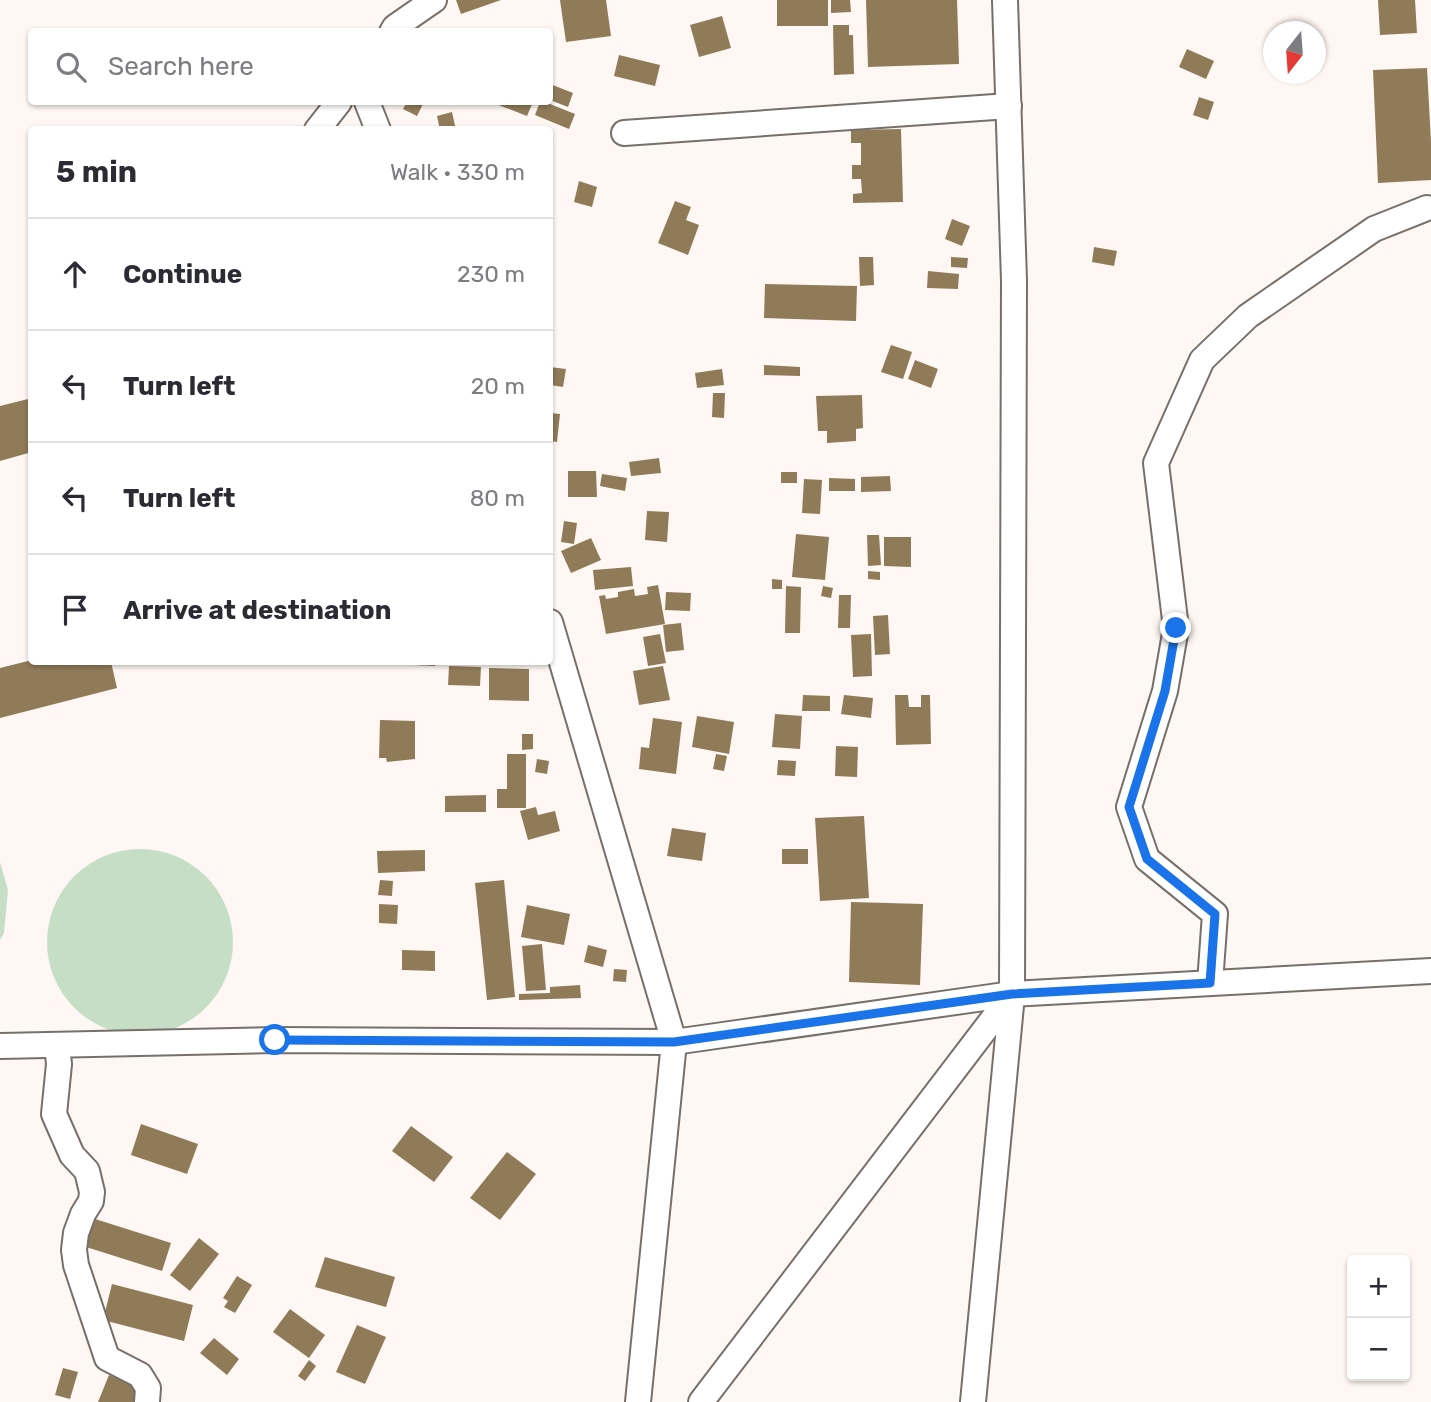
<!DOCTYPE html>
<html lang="en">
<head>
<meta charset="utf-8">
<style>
  body { margin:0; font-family:Rubik,sans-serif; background:#f7f7f7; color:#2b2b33 }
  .controls { position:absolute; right:21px; bottom:21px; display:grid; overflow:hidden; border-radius:7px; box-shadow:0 2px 5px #0004 }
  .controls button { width:63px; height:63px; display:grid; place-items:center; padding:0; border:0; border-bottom:2px solid #e1e1e2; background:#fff; color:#2b2b33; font:35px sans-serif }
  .compass { position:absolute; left:1263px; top:21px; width:63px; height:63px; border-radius:50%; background:#fff; box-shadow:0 2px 5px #0004; rotate:197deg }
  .stop { position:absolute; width:21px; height:21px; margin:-16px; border:5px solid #1a73e8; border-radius:50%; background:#fff }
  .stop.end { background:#1a73e8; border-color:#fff; box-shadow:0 2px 7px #0008 }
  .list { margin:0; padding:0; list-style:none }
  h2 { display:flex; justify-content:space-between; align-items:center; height:91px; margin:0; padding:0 28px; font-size:30px }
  h2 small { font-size:23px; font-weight:400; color:#7c7c81 }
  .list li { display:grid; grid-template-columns:46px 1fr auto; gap:21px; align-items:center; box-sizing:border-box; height:112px; padding:0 28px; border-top:2px solid #e1e1e2 }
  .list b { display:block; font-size:26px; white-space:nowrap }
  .list em { font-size:23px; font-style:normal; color:#7c7c81 }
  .icon { flex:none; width:38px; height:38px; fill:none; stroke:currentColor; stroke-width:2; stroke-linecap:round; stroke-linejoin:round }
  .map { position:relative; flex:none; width:1431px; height:1402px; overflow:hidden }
  .search { position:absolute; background:#fff; box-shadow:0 2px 5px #0004; left:28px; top:28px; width:525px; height:77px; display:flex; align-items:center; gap:18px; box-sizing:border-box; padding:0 24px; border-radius:7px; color:#7c7c81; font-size:26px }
  .panel { position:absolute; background:#fff; box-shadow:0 2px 5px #0004; left:28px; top:126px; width:525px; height:539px; border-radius:7px }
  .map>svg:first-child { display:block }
  .green { fill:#c7dec6 }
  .building { fill:#907b59 }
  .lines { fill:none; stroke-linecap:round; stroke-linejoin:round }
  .minor-casing { stroke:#766f6a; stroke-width:28 }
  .minor { stroke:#fff; stroke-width:24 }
  .route { stroke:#1a73e8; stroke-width:9 }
</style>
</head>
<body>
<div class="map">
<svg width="1431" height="1402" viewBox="0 0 1431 1402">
  <rect width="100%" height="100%" fill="#fef7f3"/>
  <!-- green -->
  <g class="green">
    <circle cx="140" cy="942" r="93"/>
    <polygon points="0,862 8,890 4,933 0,940"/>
  </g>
  <!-- building -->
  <g class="building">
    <polygon points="456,0 501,0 461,14"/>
    <polygon points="560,0 606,0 611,36 566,42"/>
    <rect x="777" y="0" width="51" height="26"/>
    <polygon points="831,0 850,0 851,12 831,13"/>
    <polygon points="866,0 957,0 959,64 868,67"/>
    <polygon points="1378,0 1415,0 1417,33 1380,35"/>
    <polygon points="722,16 731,48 699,57 690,25"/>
    <polygon points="833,25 849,25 849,35 853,35 854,74 834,75"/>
    <polygon points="1187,49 1214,61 1206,79 1179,67"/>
    <polygon points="619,55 660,65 655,86 614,76"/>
    <polygon points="1427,68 1431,142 1431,180 1378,183 1373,70"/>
    <polygon points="550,84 573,93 568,107 550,100"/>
    <polygon points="1199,97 1214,102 1208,120 1193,115"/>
    <polygon points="407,102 424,102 417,116 403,109"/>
    <polygon points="491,102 533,102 527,116"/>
    <polygon points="540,102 545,102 575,114 569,129 535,115"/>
    <polygon points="452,112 456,130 440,130 437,116"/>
    <polygon points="901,129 903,202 853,203 853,194 862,193 861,179 852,179 852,165 861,165 861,143 851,143 851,130"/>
    <polygon points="579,181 597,187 592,207 574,202"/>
    <polygon points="675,201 691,207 686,220 699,225 688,255 658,243"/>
    <polygon points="952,219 970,226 962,246 945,239"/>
    <polygon points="1094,247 1117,251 1114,266 1092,262"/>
    <polygon points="859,257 873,257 874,285 860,286"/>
    <polygon points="951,257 968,258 967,268 951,267"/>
    <polygon points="928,271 959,274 958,289 927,288"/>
    <polygon points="765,284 857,286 856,321 764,318"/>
    <polygon points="891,345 912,352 903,379 881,372"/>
    <polygon points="915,360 938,369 931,388 908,379"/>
    <polygon points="764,365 800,367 800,376 764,375"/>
    <polygon points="550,367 566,369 563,387 550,385"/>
    <polygon points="722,369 724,385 697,388 695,373"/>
    <polygon points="713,393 725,393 724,418 712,417"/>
    <polygon points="862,395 863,428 856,429 856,441 827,443 827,431 818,431 816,396"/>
    <polygon points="32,398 32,452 0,461 0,406"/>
    <polygon points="550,413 560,414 557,442 550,441"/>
    <polygon points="659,458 661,473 631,476 629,462"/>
    <polygon points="568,471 596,471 597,497 568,497"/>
    <rect x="781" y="472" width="16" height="11"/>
    <polygon points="602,474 627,478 625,491 600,486"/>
    <polygon points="890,476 891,491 861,492 861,477"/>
    <polygon points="829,478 855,479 855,491 829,491"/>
    <polygon points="804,479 822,480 820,514 802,513"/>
    <polygon points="647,511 669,512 667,542 645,540"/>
    <polygon points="564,521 577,523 574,544 561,542"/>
    <polygon points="796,534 829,537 825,580 792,577"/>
    <polygon points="867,535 879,535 881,565 868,566"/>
    <polygon points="884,537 911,537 911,567 884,566"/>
    <polygon points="591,538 601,560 571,573 561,551"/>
    <polygon points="631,567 633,586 595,590 593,570"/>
    <polygon points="868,571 880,572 880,580 868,579"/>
    <polygon points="772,579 782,580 782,589 772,589"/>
    <polygon points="658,585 665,624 606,634 599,596 605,595 606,599 618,597 618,592 634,589 635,596 648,594 647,587"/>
    <polygon points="786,586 801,587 800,633 785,633"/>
    <polygon points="823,586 833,588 831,598 821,596"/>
    <polygon points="666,592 691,593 690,611 665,610"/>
    <polygon points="839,595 851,595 850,628 838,628"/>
    <polygon points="888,615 890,654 875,655 873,616"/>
    <polygon points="681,623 684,650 666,652 663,625"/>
    <polygon points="660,634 666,663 648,666 643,637"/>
    <polygon points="871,634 872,676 853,677 851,635"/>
    <polygon points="32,660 111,662 117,688 0,718 0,668"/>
    <polygon points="413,662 435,662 435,666 413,665"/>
    <polygon points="449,666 481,667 480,686 448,685"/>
    <polygon points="663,666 670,700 639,705 633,671"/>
    <polygon points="489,668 529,669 529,701 489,700"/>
    <polygon points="803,695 830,696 830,711 802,711"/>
    <polygon points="844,695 873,698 871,718 841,714"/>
    <polygon points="895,695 908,695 909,707 921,707 921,695 930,695 931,744 896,745"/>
    <polygon points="775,714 802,716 800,749 772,747"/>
    <polygon points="697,716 734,722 729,754 692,747"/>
    <polygon points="653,718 682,722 676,774 639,769 641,747 649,748"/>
    <polygon points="380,720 415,721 415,759 387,762 386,758 379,758"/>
    <polygon points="522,734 533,734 533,749 522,750"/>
    <polygon points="836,746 858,747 857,777 835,776"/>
    <polygon points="507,754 526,754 526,808 497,808 497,789 507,789"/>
    <polygon points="716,754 727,756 724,771 713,769"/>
    <polygon points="537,759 549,761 547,774 535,772"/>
    <polygon points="778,760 796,761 795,776 777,775"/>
    <polygon points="486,795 486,812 445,812 445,796"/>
    <polygon points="536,807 538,815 555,811 560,831 528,840 520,811"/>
    <polygon points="864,816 869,898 820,901 815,818"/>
    <polygon points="672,828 706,833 702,861 667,856"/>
    <rect x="782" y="849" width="26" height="15"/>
    <polygon points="425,850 425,871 378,873 377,851"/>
    <polygon points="380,880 393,881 392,896 378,895"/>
    <polygon points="504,880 515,997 487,1000 475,883"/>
    <polygon points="851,902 923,904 920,985 849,982"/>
    <polygon points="379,904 398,905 397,924 379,923"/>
    <polygon points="527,905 570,914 564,945 521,937"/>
    <polygon points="542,944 546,990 526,991 522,946"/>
    <polygon points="588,945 607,950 603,967 584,962"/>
    <polygon points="402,950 435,951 435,971 402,970"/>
    <polygon points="614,969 627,970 626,982 613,981"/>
    <polygon points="580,985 581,998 519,1000 519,994 550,993 550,987"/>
    <polygon points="141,1124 198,1144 187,1174 131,1155"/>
    <polygon points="411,1126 453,1157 434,1182 392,1151"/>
    <polygon points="507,1152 536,1174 500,1220 470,1198"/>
    <polygon points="92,1218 171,1243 162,1271 83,1246"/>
    <polygon points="199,1238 219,1254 190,1291 170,1275"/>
    <polygon points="325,1257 395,1277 386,1307 315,1287"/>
    <polygon points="237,1276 252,1285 235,1313 224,1307 228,1301 223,1298"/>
    <polygon points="112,1284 193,1305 184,1341 103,1320"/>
    <polygon points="290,1309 325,1335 309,1358 273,1332"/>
    <polygon points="357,1325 386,1337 365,1384 336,1372"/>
    <polygon points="214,1338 239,1359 227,1375 200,1353"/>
    <polygon points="309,1360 316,1366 305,1381 298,1376"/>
    <polygon points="63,1368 78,1372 70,1399 55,1395"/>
    <polygon points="109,1375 145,1390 140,1402 98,1402"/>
  </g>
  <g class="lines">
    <defs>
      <g id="minor">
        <polyline points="1005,0 1014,281 1012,994 1431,971"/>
        <polyline points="392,32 395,27 434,0"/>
        <polyline points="367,102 378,130"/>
        <polyline points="317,130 339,102"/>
        <polyline points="624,133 1009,106"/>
        <polyline points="550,622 674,1042 638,1402"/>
        <polyline points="1210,983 1215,914 1147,859 1129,807 1165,691 1176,628 1156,463 1202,360 1248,316 1374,229 1427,208"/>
        <polyline points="57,1045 59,1064 54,1114 72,1155 87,1171 92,1192 91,1201 83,1214 76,1233 74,1250 76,1265 107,1358 140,1375 148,1388 147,1402"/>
        <polyline points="0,1046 275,1040 674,1042 1012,994"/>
        <polyline points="701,1402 1012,994"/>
        <polyline points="973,1402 1012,995"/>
      </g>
    </defs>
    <!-- minor casing -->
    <use href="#minor" class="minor-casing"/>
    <!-- minor -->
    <use href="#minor" class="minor"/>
  </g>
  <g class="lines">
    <!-- route -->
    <polyline class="route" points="275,1040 674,1042 1012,994 1210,983 1215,914 1147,859 1129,807 1165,691 1176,628"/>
  </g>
</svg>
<div class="controls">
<button>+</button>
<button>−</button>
</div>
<svg class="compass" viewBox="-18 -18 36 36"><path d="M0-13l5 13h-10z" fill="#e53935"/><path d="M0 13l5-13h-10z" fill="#7c7c81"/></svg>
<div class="stop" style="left:275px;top:1040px"></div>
<div class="stop end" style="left:1176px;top:628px"></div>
<div class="search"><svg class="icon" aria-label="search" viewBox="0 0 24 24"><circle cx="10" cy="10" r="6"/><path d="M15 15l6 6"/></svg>Search here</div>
<section class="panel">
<h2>5 min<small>Walk · 330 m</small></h2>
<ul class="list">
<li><svg class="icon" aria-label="ahead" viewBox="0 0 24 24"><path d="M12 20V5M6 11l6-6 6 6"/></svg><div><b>Continue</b></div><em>230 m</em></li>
<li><svg class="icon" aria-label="left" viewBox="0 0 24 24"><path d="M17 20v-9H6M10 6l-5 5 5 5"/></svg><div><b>Turn left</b></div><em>20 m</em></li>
<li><svg class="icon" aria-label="left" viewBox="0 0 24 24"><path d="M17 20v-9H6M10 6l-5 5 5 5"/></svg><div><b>Turn left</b></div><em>80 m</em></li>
<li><svg class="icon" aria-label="arrive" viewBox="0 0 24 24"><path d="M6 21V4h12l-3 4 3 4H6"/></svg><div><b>Arrive at destination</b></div></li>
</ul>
</section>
</div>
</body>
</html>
